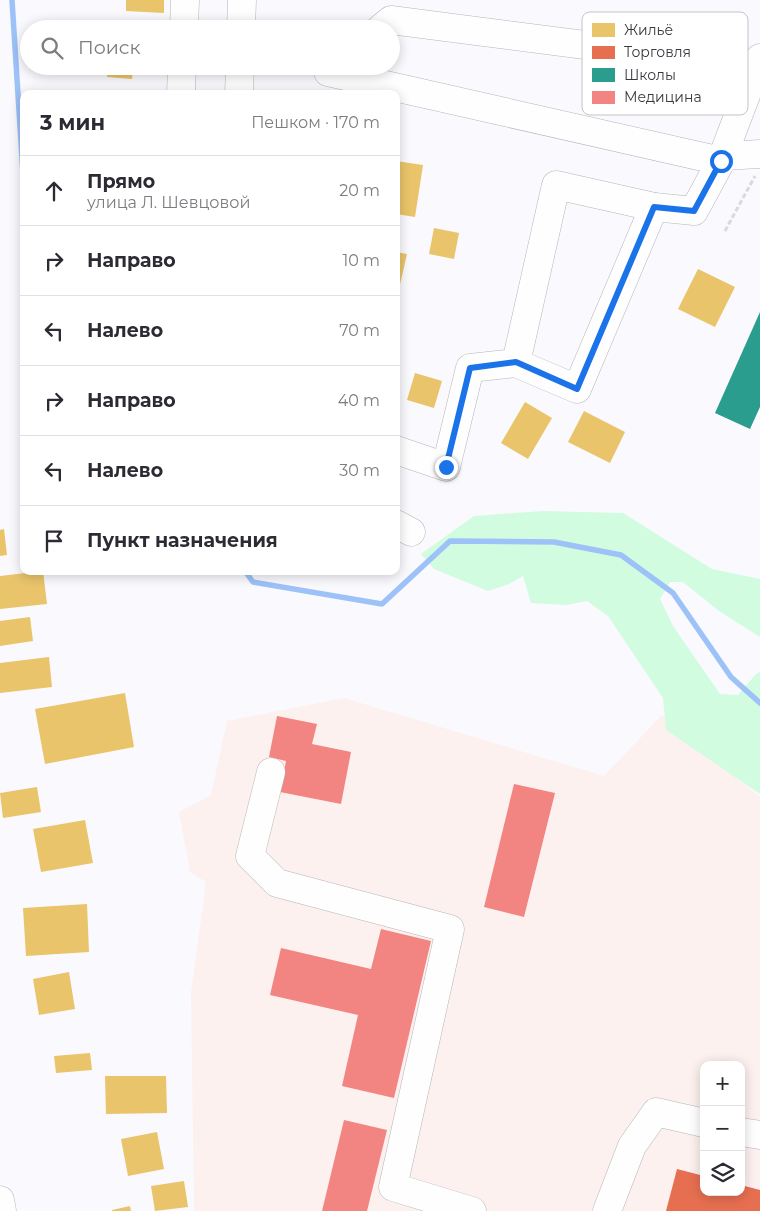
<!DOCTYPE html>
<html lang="ru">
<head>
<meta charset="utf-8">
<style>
  body { margin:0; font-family:Montserrat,sans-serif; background:#f7f7f7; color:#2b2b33 }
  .controls { position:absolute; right:15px; bottom:15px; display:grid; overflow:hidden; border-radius:10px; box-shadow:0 2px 12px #0003 }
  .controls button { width:45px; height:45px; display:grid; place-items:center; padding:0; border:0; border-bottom:1px solid #e1e1e2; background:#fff; color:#2b2b33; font:25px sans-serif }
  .stop { position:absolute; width:15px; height:15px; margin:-11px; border:4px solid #1a73e8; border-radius:50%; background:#fff }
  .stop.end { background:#1a73e8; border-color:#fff; box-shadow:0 1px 5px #0008 }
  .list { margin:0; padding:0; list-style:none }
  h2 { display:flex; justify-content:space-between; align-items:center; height:65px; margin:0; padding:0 20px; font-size:21px }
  h2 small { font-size:16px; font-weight:400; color:#7c7c81 }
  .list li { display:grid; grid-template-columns:32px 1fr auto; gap:15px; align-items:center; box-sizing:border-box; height:70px; padding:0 20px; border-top:1px solid #e1e1e2 }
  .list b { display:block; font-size:19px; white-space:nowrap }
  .list p { margin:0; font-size:16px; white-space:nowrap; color:#7c7c81 }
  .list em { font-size:16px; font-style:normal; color:#7c7c81 }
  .icon { flex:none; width:28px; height:28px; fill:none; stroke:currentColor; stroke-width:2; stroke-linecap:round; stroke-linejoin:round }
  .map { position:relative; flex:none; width:760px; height:1211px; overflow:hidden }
  .search { position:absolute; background:#fff; box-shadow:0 2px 12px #0003; left:20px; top:20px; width:380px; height:55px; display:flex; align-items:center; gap:12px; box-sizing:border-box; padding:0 18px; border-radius:28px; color:#7c7c81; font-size:19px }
  .panel { position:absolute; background:#fff; box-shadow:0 2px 12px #0003; left:20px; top:90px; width:380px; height:485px; border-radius:10px }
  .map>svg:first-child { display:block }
  .medical { fill:#fcf1ef; fill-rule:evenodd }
  .green { fill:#d1fce0 }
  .homes { fill:#e9c46a }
  .shops { fill:#e76f51 }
  .schools { fill:#2a9d8f }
  .health { fill:#f28482 }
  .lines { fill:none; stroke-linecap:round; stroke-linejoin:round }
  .stream { stroke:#9cc2f8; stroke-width:5.5 }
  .minor-casing { stroke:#b6b5ba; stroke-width:29 }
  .path { stroke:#dadadb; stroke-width:3; stroke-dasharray:5 2.5; stroke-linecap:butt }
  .minor { stroke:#fefeff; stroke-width:28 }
  .route { stroke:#1a73e8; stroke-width:6 }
  .key { fill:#fff; stroke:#c4c3c5; stroke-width:1 }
  .key-label { font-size:14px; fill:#3a383f }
</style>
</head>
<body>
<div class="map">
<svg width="760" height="1211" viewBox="0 0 760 1211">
  <rect width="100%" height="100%" fill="#faf9fe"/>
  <!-- medical -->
  <path class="medical" d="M344,698L604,776L662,715L760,797V1211H194L191,992L206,882L190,872L179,812L211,795L227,721ZM704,1065H741V1192H704Z"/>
  <!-- green -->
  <polygon class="green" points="542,511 623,513 712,569 760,579 760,637 719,611 683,582 670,582 660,599 673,626 720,694 738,695 756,674 760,672 760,794 666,730 663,698 608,616 587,601 566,605 531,603 523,576 509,584 488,591 434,569 421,554 474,516"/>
  <!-- homes -->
  <g class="homes">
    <polygon points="126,0 164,0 164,13 126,11"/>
    <polygon points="108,66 133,66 132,79 107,77"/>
    <polygon points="396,161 423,165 415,217 396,214"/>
    <polygon points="434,228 459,233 454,259 429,254"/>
    <polygon points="396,252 407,254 399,289 396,289"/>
    <polygon points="698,269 735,287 715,327 678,309"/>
    <polygon points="415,373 442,381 434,408 407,400"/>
    <polygon points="525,402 552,418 528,459 501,443"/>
    <polygon points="584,411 625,432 610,463 568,442"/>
    <polygon points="4,529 7,555 0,556 0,530"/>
    <polygon points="43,571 47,604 0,609 0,576"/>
    <polygon points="30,617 33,641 0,646 0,621"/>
    <polygon points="49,657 52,687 0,693 0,663"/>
    <polygon points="125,693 134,747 45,764 35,709"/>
    <polygon points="37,787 41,812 3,818 0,793"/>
    <polygon points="85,820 93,863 41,872 33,829"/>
    <polygon points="87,904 89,952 26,956 23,908"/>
    <polygon points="69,972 75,1009 39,1015 33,979"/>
    <polygon points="90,1053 92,1070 56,1073 54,1056"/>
    <polygon points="105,1076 166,1076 167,1113 106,1114"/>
    <polygon points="157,1132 164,1169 128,1176 121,1139"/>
    <polygon points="184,1181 188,1207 155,1211 151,1186"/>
    <polygon points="130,1206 131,1211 112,1211 112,1210"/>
  </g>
  <!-- shops -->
  <polygon class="shops" points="677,1169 704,1176 704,1192 741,1192 741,1185 760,1190 760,1211 666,1211"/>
  <!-- schools -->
  <polygon class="schools" points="760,312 760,407 750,429 715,413"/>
  <!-- health -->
  <g class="health">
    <polygon points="277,716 317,724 312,744 351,752 341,804 280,792 286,761 269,757"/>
    <polygon points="514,784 555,793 524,917 484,907"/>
    <polygon points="381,929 431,941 394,1098 342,1086 358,1015 270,995 281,948 371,969"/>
    <polygon points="344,1120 387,1130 367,1211 322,1211"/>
  </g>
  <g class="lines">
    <!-- stream -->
    <g class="stream">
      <polyline points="12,0 24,189"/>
      <polyline points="245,571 253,582 382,604 450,541 554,542 621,555 673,593 731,677 760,703"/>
    </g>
    <defs>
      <g id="minor">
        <polyline points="184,29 185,0"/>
        <polyline points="241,29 242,0"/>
        <polyline points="380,29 391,20 756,67"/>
        <polyline points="328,72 721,161"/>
        <polyline points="181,94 182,66"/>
        <polyline points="239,94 240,66"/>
        <polyline points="723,156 760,154"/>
        <polyline points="516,363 556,185 654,207"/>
        <polyline points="396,450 446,467 470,368 516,363 577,389 654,207 694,211 721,161 760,58"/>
        <polyline points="396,524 411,532"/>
        <polyline points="271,772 250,856 277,883 450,929 393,1187 472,1211"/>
        <polyline points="741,1132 760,1135"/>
        <polyline points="0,1200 2,1211"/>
        <polyline points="607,1211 632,1146 656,1112 704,1123"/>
      </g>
    </defs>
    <!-- minor casing -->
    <use href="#minor" class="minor-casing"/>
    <!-- path -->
    <polyline class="path" points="725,231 755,176"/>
    <!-- minor -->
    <use href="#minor" class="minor"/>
  </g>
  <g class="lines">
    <!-- route -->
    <polyline class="route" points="446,467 470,368 516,362 577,389 654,207 694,211 721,161"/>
  </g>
  <!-- legend -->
  <rect x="582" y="12" width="166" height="103" rx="8" class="key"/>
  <rect x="592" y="23" width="23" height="14" fill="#e9c46a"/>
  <rect x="592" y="46" width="23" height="13" fill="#e76f51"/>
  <rect x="592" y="68" width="23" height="14" fill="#2a9d8f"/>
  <rect x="592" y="91" width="23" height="13" fill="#f28482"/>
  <g class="key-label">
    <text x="624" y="35">Жильё</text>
    <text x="624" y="57">Торговля</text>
    <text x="624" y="80">Школы</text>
    <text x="624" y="102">Медицина</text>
  </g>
</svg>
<div class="controls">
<button>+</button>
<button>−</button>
<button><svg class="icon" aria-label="layers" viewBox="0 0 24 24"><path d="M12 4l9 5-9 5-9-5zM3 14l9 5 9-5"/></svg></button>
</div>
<div class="stop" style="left:721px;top:161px"></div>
<div class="stop end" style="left:446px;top:467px"></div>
<div class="search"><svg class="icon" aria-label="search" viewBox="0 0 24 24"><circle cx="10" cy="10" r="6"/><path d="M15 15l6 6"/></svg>Поиск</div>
<section class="panel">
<h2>3 мин<small>Пешком · 170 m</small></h2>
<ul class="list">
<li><svg class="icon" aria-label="ahead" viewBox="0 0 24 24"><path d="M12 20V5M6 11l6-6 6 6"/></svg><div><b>Прямо</b><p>улица Л. Шевцовой</p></div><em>20 m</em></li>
<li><svg class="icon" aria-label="right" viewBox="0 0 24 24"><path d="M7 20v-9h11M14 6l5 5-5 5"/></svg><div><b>Направо</b></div><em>10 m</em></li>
<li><svg class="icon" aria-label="left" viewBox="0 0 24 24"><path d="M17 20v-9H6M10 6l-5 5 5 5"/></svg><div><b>Налево</b></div><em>70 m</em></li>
<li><svg class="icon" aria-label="right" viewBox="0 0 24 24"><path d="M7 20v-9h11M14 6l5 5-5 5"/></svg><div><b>Направо</b></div><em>40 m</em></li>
<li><svg class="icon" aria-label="left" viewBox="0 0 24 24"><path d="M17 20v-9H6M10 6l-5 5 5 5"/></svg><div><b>Налево</b></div><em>30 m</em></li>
<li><svg class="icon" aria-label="arrive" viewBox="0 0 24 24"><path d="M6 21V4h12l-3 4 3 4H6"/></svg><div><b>Пункт назначения</b></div></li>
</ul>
</section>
</div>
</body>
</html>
